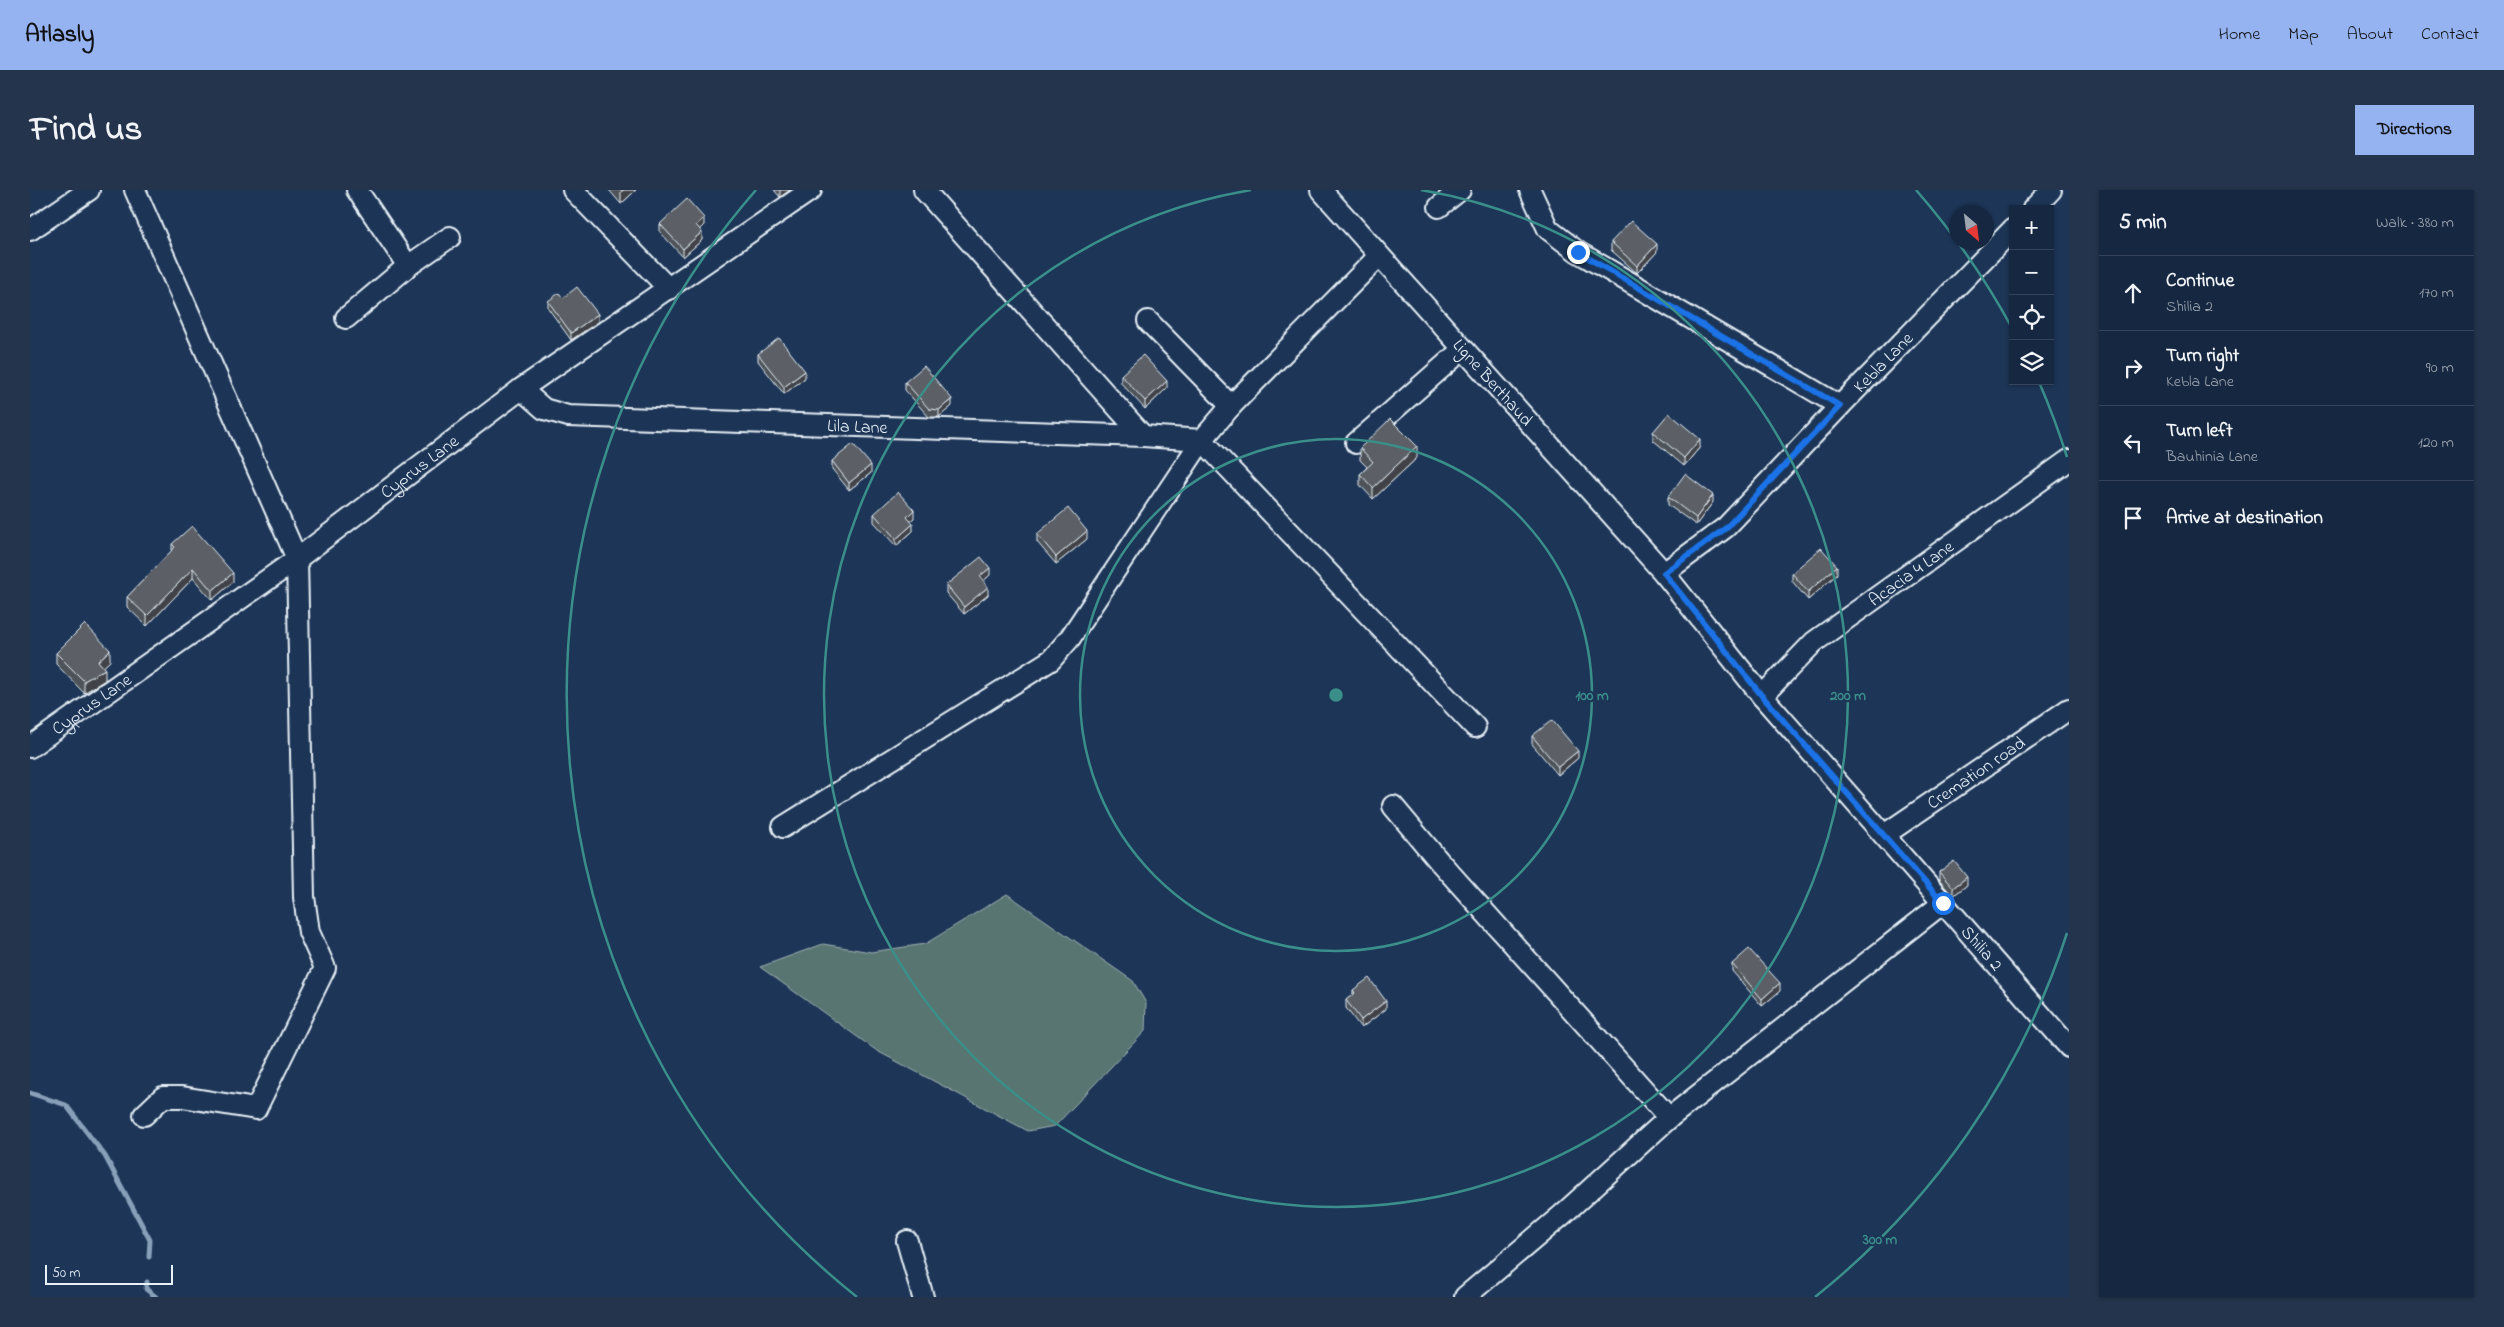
<!DOCTYPE html>
<html lang="en">
<head>
<meta charset="utf-8">
<style>
  body { margin:0; font-family:"Indie Flower",sans-serif; background:#23344c; color:#f1f3f6 }
  .controls { position:absolute; right:15px; top:15px; display:grid; overflow:hidden; border-radius:0px; box-shadow:0 1px 4px #0004 }
  .controls button { width:45px; height:45px; display:grid; place-items:center; padding:0; border:0; border-bottom:1px solid #35445a; background:#162841; color:#f1f3f6; font:25px sans-serif }
  .compass { position:absolute; left:1919px; top:15px; width:45px; height:45px; border-radius:50%; background:#162841; box-shadow:0 1px 4px #0004; rotate:152deg }
  .scale { position:absolute; left:15px; bottom:12px; width:128px; box-sizing:border-box; padding-left:5px; border:2px solid #e8f1f8; border-top:0; font-size:14px; line-height:18px; white-space:nowrap; color:#e8f1f8; -webkit-text-stroke:4px #1d3557; paint-order:stroke }
  .stop { position:absolute; width:15px; height:15px; margin:-11px; border:4px solid #1a73e8; border-radius:50%; background:#fff }
  .stop.end { background:#1a73e8; border-color:#fff; box-shadow:0 1px 5px #0008 }
  .list { margin:0; padding:0; list-style:none }
  h2 { display:flex; justify-content:space-between; align-items:center; height:65px; margin:0; padding:0 20px; font-size:21px }
  h2 small { font-size:16px; font-weight:400; color:#9ea6b1 }
  .list li { display:grid; grid-template-columns:32px 1fr auto; gap:15px; align-items:center; box-sizing:border-box; height:75px; padding:0 20px; border-top:1px solid #35445a }
  .list b { display:block; font-size:19px; white-space:nowrap }
  .list p { margin:0; font-size:16px; white-space:nowrap; color:#9ea6b1 }
  .list em { font-size:16px; font-style:normal; color:#9ea6b1 }
  .icon { flex:none; width:28px; height:28px; fill:none; stroke:currentColor; stroke-width:2; stroke-linecap:round; stroke-linejoin:round }
  .map { position:relative; flex:none; width:2039px; height:1107px; overflow:hidden; border-radius:0px }
  header { display:flex; align-items:center; gap:30px; box-sizing:border-box; height:70px; padding:0 25px; background:#95b2f1; color:#111 }
  header strong { font-size:24px }
  nav { display:flex; gap:28px; margin-inline-start:auto; font-size:18px }
  .intro { display:flex; align-items:center; justify-content:space-between; box-sizing:border-box; height:120px; padding:0 30px }
  h1 { margin:0; font-size:35px }
  .button { padding:12px 22px; border-radius:0px; background:#95b2f1; color:#111; font-size:18px; font-weight:700 }
  main { display:flex; gap:30px; padding:0 30px }
  aside { flex:1; background:#162841; border-radius:0px; box-shadow:0 1px 4px #0004 }
  .map>svg:first-child { display:block }
  .green { fill:#587471; stroke:#a0b2b4 }
  .lines { fill:none; stroke-linecap:round; stroke-linejoin:round }
  .stream { stroke:#89a0b9; stroke-width:5 }
  .minor-casing { stroke:#e8f1f8; stroke-width:24 }
  .minor { stroke:#1d3557; stroke-width:20 }
  .wall { fill:#4e5358; stroke:#e8f1f8 }
  .shaded-wall { fill:#404347; stroke:#e8f1f8 }
  .building { fill:#5b6066; stroke:#e8f1f8 }
  .route { stroke:#1a73e8; stroke-width:6 }
  .ring { fill:none; stroke:#3a8f8a; stroke-width:2.5 }
  .labels { text-anchor:middle; stroke-width:4; stroke-linejoin:round; paint-order:stroke }
  .street-label { font-size:18px; fill:#e8f1f8; stroke:#1d3557 }
  .centre { fill:#3a8f8a; stroke:#1d3557; stroke-width:2.5 }
  .ring-label { font-size:15px; text-anchor:middle; font-weight:bold; fill:#3a8f8a; stroke:#1d3557; stroke-width:4; stroke-linejoin:round; paint-order:stroke }
</style>
</head>
<body>
<header>
<strong>Atlasly</strong>
<nav><a>Home</a><a>Map</a><a>About</a><a>Contact</a></nav>
</header>
<div class="intro"><h1>Find us</h1><a class="button">Directions</a></div>
<main>
<div class="map">
<svg width="2039" height="1107" viewBox="0 0 2039 1107">
  <rect width="100%" height="100%" fill="#1d3557"/>
  <filter id="ink" filterUnits="userSpaceOnUse"><feTurbulence type="fractalNoise" baseFrequency=".02" numOctaves="2"/><feDisplacementMap in="SourceGraphic" scale="10" xChannelSelector="R" yChannelSelector="G"/><feConvolveMatrix kernelMatrix="1 2 1 2 8 2 1 2 1" color-interpolation-filters="sRGB"/></filter>
  <g filter="url(#ink)">
    <!-- green -->
    <polygon class="green" points="977,704 1103,791 1116,813 1115,841 1025,936 998,941 847,861 730,777 793,754 841,762 895,754"/>
    <g class="lines">
      <!-- stream -->
      <g class="stream">
        <polyline points="0,903 36,915 75,966 120,1050 119,1067"/>
        <polyline points="117,1092 116,1099 126,1107"/>
      </g>
      <defs>
        <g id="minor">
          <polyline points="105,0 267,369 274,707 279,742 295,778 226,919 152,907 133,907 114,925"/>
          <polyline points="327,0 378,76"/>
          <polyline points="543,0 639,99"/>
          <polyline points="894,0 1113,246"/>
          <path id="s1" d="M1291,0L1634,383L1732,506L2039,857"/>
          <polyline points="1500,0 1518,39 1548,62 1810,216"/>
          <polyline points="1409,17 1430,0"/>
          <polyline points="2003,19 2021,0"/>
          <polyline points="0,40 59,0"/>
          <polyline points="316,128 378,76 420,47"/>
          <polyline points="1118,131 1201,216"/>
          <path id="s2" d="M491,199L514,219L538,226L1113,246L1172,250L1445,537"/>
          <polyline points="1326,253 1433,159"/>
          <path id="s3" d="M1634,383L1696,337L1810,216L1983,39"/>
          <path id="s4" d="M1732,506L1784,452L2039,270"/>
          <path id="s5" d="M0,557L267,369L491,199L781,0"/>
          <polyline points="1363,616 1409,671 1639,928"/>
          <polyline points="753,637 1021,470 1040,448 1172,250 1201,216 1349,66"/>
          <path id="s6" d="M1854,645L2039,519"/>
          <polyline points="877,1051 893,1107"/>
          <polyline points="1435,1107 1532,1025 1639,928 1913,713"/>
        </g>
      </defs>
      <!-- minor casing -->
      <use href="#minor" class="minor-casing"/>
      <!-- minor -->
      <use href="#minor" class="minor"/>
    </g>
    <!-- wall -->
    <g class="wall">
      <polygon points="579,0 606,0 591,14"/>
      <polygon points="744,0 760,0 750,7"/>
      <polygon points="630,34 674,35 669,40 672,50 653,67 630,42"/>
      <polygon points="1581,52 1627,62 1607,83 1581,60"/>
      <polygon points="533,108 568,132 541,150 518,118 518,111"/>
      <polygon points="728,164 775,188 754,204 728,171"/>
      <polygon points="1091,185 1137,198 1115,219 1091,193"/>
      <polygon points="875,192 922,216 909,227 899,227 875,200"/>
      <polygon points="1623,242 1670,257 1654,276 1623,250"/>
      <polygon points="1330,258 1387,268 1343,309 1330,295 1330,284 1337,277 1330,270"/>
      <polygon points="802,271 841,283 819,300 802,279"/>
      <polygon points="1638,307 1683,312 1666,335 1638,315"/>
      <polygon points="844,324 884,328 880,331 883,341 866,356 844,332"/>
      <polygon points="1007,344 1057,349 1026,374 1007,352"/>
      <polygon points="142,354 203,392 182,410 163,388 117,436 97,417 97,407 142,361"/>
      <polygon points="1762,383 1807,384 1778,410 1762,391"/>
      <polygon points="960,385 953,391 958,405 934,424 916,403 916,395"/>
      <polygon points="26,463 80,471 73,477 75,490 54,503 26,474"/>
      <polygon points="1502,546 1548,568 1528,585 1502,554"/>
      <polygon points="1909,682 1937,695 1923,706 1909,690"/>
      <polygon points="1702,774 1750,801 1732,816 1702,781"/>
      <polygon points="1323,800 1356,819 1331,838 1316,818 1316,810 1323,805"/>
    </g>
    <!-- shaded-wall -->
    <g class="shaded-wall">
      <polygon points="594,0 606,0 591,14 591,2"/>
      <polygon points="750,0 760,0 750,7"/>
      <polygon points="674,28 674,35 666,43 666,35"/>
      <polygon points="672,42 672,50 653,67 653,59"/>
      <polygon points="1627,54 1627,62 1607,83 1607,76"/>
      <polygon points="568,124 568,132 541,150 541,143"/>
      <polygon points="775,181 775,188 754,204 754,197"/>
      <polygon points="1137,191 1137,198 1115,219 1115,211"/>
      <polygon points="922,209 922,216 909,227 909,220"/>
      <polygon points="1670,249 1670,257 1654,276 1654,268"/>
      <polygon points="1387,256 1387,268 1343,309 1343,298"/>
      <polygon points="841,275 841,283 819,300 819,293"/>
      <polygon points="1683,305 1683,312 1666,335 1666,328"/>
      <polygon points="884,320 884,328 877,334 877,327"/>
      <polygon points="883,334 883,341 866,356 866,349"/>
      <polygon points="1057,341 1057,349 1026,374 1026,367"/>
      <polygon points="1807,376 1807,384 1778,410 1778,402"/>
      <polygon points="163,378 163,388 117,436 117,426"/>
      <polygon points="960,378 960,385 950,394 950,386"/>
      <polygon points="203,383 203,392 182,410 182,401"/>
      <polygon points="958,397 958,405 934,424 934,417"/>
      <polygon points="80,460 80,471 68,482 68,471"/>
      <polygon points="75,479 75,490 54,503 54,491"/>
      <polygon points="1548,561 1548,568 1528,585 1528,577"/>
      <polygon points="1937,687 1937,695 1923,706 1923,698"/>
      <polygon points="1750,793 1750,801 1732,816 1732,809"/>
      <polygon points="1356,811 1356,819 1331,838 1331,830"/>
    </g>
    <!-- building -->
    <g class="building">
      <polygon points="657,9 674,28 666,35 672,42 653,59 630,34"/>
      <polygon points="1601,31 1627,54 1607,76 1581,52"/>
      <polygon points="547,97 568,124 541,143 518,111 529,103 533,108"/>
      <polygon points="749,148 775,181 754,197 728,164"/>
      <polygon points="1113,165 1137,191 1115,211 1091,185"/>
      <polygon points="894,176 922,209 909,220 899,219 875,192"/>
      <polygon points="1639,223 1670,249 1654,268 1623,242"/>
      <polygon points="1360,229 1387,256 1343,298 1330,284 1343,272 1330,258"/>
      <polygon points="823,254 841,275 819,293 802,271"/>
      <polygon points="1655,284 1683,305 1666,328 1638,307"/>
      <polygon points="868,302 884,320 877,327 883,334 866,349 844,324"/>
      <polygon points="1038,318 1057,341 1026,367 1007,344"/>
      <polygon points="162,336 203,383 182,401 163,378 117,426 97,407 145,357 142,354"/>
      <polygon points="1791,358 1807,376 1778,402 1762,383"/>
      <polygon points="951,367 960,378 950,386 958,397 934,417 916,395"/>
      <polygon points="55,434 80,460 68,471 75,479 54,491 26,463"/>
      <polygon points="1522,530 1548,561 1528,577 1502,546"/>
      <polygon points="1924,671 1937,687 1923,698 1909,682"/>
      <polygon points="1719,759 1750,793 1732,809 1702,774"/>
      <polygon points="1339,788 1356,811 1331,830 1316,810 1325,803 1323,800"/>
    </g>
  </g>
  <g class="lines" filter="url(#ink)">
    <!-- route -->
    <polyline class="route" points="1548,62 1810,216 1696,338 1634,383 1732,506 1913,713"/>
  </g>
  <!-- distance rings -->
  <g class="ring">
    <circle cx="1306" cy="505" r="256"/>
    <path d="M1391 0A512 512 0 1 1 1221 0"/>
    <path d="M2037 743A769 769 0 0 1 1785 1107M827 1107A769 769 0 0 1 726 0M1886 0A769 769 0 0 1 1982 138M2009 192A769 769 0 0 1 2037 267"/>
  </g>
  <g class="labels">
    <!-- street labels -->
    <g class="street-label">
      <text dy="6" stroke="none"><textPath href="#s3" startOffset="305">Kebla Lane</textPath></text>
      <text dy="6" stroke="none"><textPath href="#s1" startOffset="258">Ligne Berthaud</textPath></text>
      <text dy="6" stroke="none"><textPath href="#s2" startOffset="345">Lila Lane</textPath></text>
      <text dy="6" stroke="none"><textPath href="#s5" startOffset="480">Cyprus Lane</textPath></text>
      <text dy="6" stroke="none"><textPath href="#s4" startOffset="194">Acacia 4 Lane</textPath></text>
      <text dy="6" stroke="none"><textPath href="#s5" startOffset="75">Cyprus Lane</textPath></text>
      <text dy="6" stroke="none"><textPath href="#s6" startOffset="111">Cremation road</textPath></text>
      <text dy="6" stroke="none"><textPath href="#s1" startOffset="1006">Shilia 2</textPath></text>
    </g>
  </g>
  <circle cx="1306" cy="505" r="8" class="centre"/>
  <g class="ring-label">
    <text x="1562" y="510">100 m</text>
    <text x="1818" y="510">200 m</text>
    <text x="1850" y="1054">300 m</text>
  </g>
</svg>
<div class="controls">
<button>+</button>
<button>−</button>
<button><svg class="icon" aria-label="locate" viewBox="0 0 24 24"><circle cx="12" cy="12" r="6"/><path d="M12 2v4M12 18v4M2 12h4M18 12h4"/></svg></button>
<button><svg class="icon" aria-label="layers" viewBox="0 0 24 24"><path d="M12 4l9 5-9 5-9-5zM3 14l9 5 9-5"/></svg></button>
</div>
<svg class="compass" viewBox="-18 -18 36 36"><path d="M0-13l5 13h-10z" fill="#e53935"/><path d="M0 13l5-13h-10z" fill="#9ea6b1"/></svg>
<div class="scale">50 m</div>
<div class="stop" style="left:1913px;top:713px"></div>
<div class="stop end" style="left:1548px;top:62px"></div>
</div>
<aside>
<h2>5 min<small>Walk · 380 m</small></h2>
<ul class="list">
<li><svg class="icon" aria-label="ahead" viewBox="0 0 24 24"><path d="M12 20V5M6 11l6-6 6 6"/></svg><div><b>Continue</b><p>Shilia 2</p></div><em>170 m</em></li>
<li><svg class="icon" aria-label="right" viewBox="0 0 24 24"><path d="M7 20v-9h11M14 6l5 5-5 5"/></svg><div><b>Turn right</b><p>Kebla Lane</p></div><em>90 m</em></li>
<li><svg class="icon" aria-label="left" viewBox="0 0 24 24"><path d="M17 20v-9H6M10 6l-5 5 5 5"/></svg><div><b>Turn left</b><p>Bauhinia Lane</p></div><em>120 m</em></li>
<li><svg class="icon" aria-label="arrive" viewBox="0 0 24 24"><path d="M6 21V4h12l-3 4 3 4H6"/></svg><div><b>Arrive at destination</b></div></li>
</ul>
</aside>
</main>
</body>
</html>
